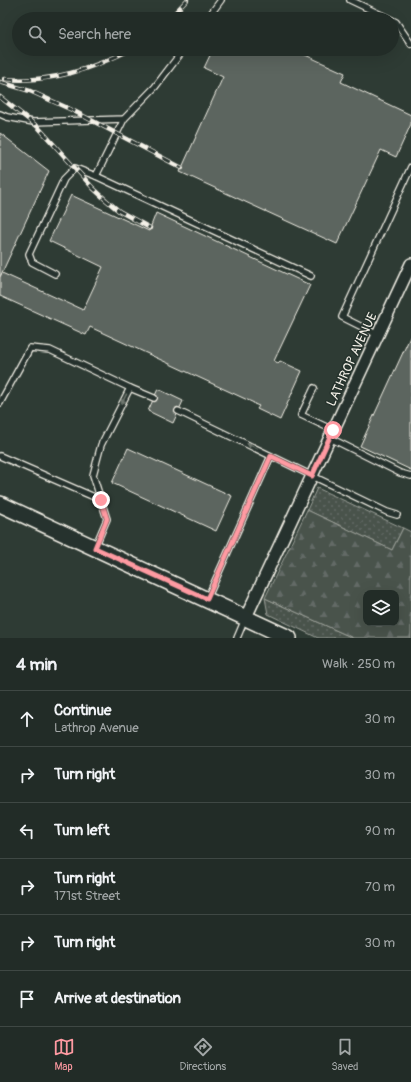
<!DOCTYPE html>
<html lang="en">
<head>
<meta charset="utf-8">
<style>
  body { margin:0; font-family:Pangolin,sans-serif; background:#2a342f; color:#f1f3f6 }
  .controls { position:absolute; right:12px; bottom:12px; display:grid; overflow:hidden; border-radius:8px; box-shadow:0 4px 16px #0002 }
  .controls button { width:36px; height:36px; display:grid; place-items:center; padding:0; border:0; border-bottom:1px solid #3f4844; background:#222c27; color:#f1f3f6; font:20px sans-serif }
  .stop { position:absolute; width:12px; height:12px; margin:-9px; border:3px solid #ff9aa2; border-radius:50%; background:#fff }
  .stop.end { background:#ff9aa2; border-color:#fff; box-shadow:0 1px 4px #0008 }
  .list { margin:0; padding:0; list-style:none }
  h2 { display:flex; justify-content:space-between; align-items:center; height:52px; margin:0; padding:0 16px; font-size:17px }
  h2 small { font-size:13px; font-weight:400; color:#a2a7a7 }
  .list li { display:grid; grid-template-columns:26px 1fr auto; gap:12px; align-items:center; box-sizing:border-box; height:56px; padding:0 16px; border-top:1px solid #3f4844 }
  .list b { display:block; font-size:15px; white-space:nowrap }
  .list p { margin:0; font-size:13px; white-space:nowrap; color:#a2a7a7 }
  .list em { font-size:13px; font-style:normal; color:#a2a7a7 }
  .icon { flex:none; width:22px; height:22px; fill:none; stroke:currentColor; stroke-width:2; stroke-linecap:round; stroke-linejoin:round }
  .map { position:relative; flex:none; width:411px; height:638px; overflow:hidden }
  .search { position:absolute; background:#222c27; box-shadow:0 4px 16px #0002; left:12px; right:12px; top:12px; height:44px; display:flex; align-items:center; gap:10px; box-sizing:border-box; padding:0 14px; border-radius:22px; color:#a2a7a7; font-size:15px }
  .sheet { height:388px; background:#222c27 }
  nav { display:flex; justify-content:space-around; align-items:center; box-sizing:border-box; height:56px; border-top:1px solid #3f4844; background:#222c27; font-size:11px; color:#a2a7a7 }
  nav a { display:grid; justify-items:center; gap:2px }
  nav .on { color:#ff9aa2 }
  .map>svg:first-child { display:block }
  .grass { fill:url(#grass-dots); stroke:#9ea29a }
  .forest { fill:url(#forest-firs); stroke:#9ea29a; fill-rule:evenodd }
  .building { fill:#5c655e; stroke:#f4f1e8 }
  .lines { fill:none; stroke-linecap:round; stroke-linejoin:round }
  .lane-casing { stroke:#f4f1e8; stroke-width:8 }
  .street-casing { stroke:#f4f1e8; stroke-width:14 }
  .secondary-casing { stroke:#f4f1e8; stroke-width:18 }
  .lane { stroke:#26332d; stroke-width:5.5 }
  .street { stroke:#26332d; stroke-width:11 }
  .secondary { stroke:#26332d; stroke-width:15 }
  .rail-casing { stroke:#f4f1e8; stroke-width:4.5 }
  .rail { stroke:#26332d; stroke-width:3; stroke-dasharray:9; stroke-linecap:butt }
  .oneway { fill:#6e766e }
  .route { stroke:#ff9aa2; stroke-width:5 }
  .labels { text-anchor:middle; stroke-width:3; stroke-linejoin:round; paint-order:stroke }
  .street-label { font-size:13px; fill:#f4f1e8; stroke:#26332d }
</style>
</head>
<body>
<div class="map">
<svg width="411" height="638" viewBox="0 0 411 638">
  <defs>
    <pattern id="grass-dots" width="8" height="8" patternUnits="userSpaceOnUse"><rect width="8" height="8" fill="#48524c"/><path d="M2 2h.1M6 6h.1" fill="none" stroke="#636b66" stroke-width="1.8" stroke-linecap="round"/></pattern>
    <pattern id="forest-firs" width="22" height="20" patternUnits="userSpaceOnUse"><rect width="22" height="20" fill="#48524c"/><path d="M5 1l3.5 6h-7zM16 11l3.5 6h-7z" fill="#636b66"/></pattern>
  </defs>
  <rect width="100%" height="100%" fill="#2e3b34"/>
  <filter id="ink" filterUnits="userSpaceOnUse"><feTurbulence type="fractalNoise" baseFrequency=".025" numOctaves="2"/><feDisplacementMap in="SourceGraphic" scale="8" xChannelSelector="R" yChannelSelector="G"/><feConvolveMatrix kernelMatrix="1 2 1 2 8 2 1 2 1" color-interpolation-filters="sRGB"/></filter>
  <g filter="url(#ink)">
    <!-- grass -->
    <g class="grass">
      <polygon points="317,488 403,528 392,550 307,510"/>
      <polygon points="265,598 353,638 318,638 268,614"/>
    </g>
    <!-- forest -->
    <path class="forest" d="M307,510L392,550L403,528L411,532V638H353L265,598ZM366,593H396V623H366Z"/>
    <!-- building -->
    <g class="building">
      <polygon points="213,49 292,49 345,73 341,82 411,115 411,124 396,157 381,150 337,244 180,172 223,77 204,68"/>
      <polygon points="0,133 49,171 0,277"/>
      <polygon points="71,195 149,231 156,213 310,285 274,361 278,363 280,361 302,371 280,420 257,409 259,406 254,404 254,403 90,327 86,335 0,296 0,277 2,273 83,310 103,267 49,241"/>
      <polygon points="411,335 411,470 360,446"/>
      <polygon points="158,389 183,401 173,423 148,411"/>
      <polygon points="128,448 232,496 216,531 112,483"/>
    </g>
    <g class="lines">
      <defs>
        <g id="lane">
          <polyline points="350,0 390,19"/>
          <polyline points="207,19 221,0"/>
          <polyline points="392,20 396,22 411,44"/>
          <polyline points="0,114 7,117 33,122 124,119 155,87 184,49"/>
          <polyline points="124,119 96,176 311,276"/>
          <polyline points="55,274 32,262 29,254 64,179 75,168 96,176"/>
          <polyline points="378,335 342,317 411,167"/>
          <polyline points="314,388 301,415 333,430"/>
          <polyline points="0,403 30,348 50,350 130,388"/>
          <polyline points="178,411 387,512 397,515"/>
          <polyline points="330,438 400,473 411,476"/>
          <polyline points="0,456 101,500"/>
          <polyline points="95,547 107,519 93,475 101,445 130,388 154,398"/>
          <polyline points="207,599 271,456"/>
          <polyline points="237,638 245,619"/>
        </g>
        <polyline id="street" points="246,617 411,264"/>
        <polyline id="secondary" points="0,504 289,638"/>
      </defs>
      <!-- lane casing -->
      <use href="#lane" class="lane-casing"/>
      <!-- street casing -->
      <use href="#street" class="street-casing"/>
      <!-- secondary casing -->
      <use href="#secondary" class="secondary-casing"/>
      <!-- lane -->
      <use href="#lane" class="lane"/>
      <!-- street -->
      <use href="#street" class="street"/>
      <!-- secondary -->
      <use href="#secondary" class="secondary"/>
      <defs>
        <g id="rail">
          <polyline points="169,19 187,0"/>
          <path d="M5,79C52,83 91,69 132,49"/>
          <polyline points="0,82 30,91 72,110 182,168"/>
          <polyline points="0,97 38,127 93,188 106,200 119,211 150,228"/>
        </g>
      </defs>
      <!-- rail casing -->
      <use href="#rail" class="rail-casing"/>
      <!-- rail -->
      <use href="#rail" class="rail"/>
    </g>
    <!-- one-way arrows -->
    <defs><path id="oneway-solid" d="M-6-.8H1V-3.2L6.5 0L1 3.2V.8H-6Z"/></defs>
    <g class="oneway">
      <use href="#oneway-solid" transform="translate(124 399) rotate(117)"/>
      <use href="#oneway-solid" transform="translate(252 446) rotate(-154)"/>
    </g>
  </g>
  <g class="lines" filter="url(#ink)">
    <!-- route -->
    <polyline class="route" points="101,500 107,519 95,548 207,599 271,456 312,476 333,430"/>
  </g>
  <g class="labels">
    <!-- street labels -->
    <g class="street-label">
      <text transform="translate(351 359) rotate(-65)" y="5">LATHROP AVENUE</text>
    </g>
  </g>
</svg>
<div class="controls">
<button><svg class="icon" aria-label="layers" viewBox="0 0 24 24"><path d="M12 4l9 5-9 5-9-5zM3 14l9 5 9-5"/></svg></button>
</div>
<div class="stop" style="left:333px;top:430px"></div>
<div class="stop end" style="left:101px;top:500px"></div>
<div class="search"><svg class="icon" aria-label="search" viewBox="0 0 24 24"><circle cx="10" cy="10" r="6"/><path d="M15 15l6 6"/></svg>Search here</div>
</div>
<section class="sheet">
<h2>4 min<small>Walk · 250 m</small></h2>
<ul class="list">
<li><svg class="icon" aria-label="ahead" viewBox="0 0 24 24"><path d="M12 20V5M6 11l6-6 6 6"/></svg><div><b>Continue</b><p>Lathrop Avenue</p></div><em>30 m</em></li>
<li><svg class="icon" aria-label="right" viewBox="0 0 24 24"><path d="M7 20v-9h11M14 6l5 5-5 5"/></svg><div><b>Turn right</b></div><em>30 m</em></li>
<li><svg class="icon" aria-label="left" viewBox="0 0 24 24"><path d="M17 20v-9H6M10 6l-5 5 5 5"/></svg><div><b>Turn left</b></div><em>90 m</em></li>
<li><svg class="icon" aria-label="right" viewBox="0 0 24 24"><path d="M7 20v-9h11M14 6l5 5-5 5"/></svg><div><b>Turn right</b><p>171st Street</p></div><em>70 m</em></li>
<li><svg class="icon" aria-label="right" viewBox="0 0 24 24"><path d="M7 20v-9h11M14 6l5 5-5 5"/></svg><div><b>Turn right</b></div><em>30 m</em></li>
<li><svg class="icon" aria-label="arrive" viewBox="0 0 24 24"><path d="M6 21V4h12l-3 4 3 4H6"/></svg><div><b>Arrive at destination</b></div></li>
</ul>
</section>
<nav>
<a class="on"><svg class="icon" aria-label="map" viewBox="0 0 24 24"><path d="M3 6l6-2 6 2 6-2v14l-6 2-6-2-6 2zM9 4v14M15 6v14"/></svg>Map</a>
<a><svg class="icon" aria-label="directions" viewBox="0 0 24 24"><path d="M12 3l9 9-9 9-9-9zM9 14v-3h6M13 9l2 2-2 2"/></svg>Directions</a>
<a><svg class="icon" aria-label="saved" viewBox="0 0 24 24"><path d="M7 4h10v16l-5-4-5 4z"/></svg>Saved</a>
</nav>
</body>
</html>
